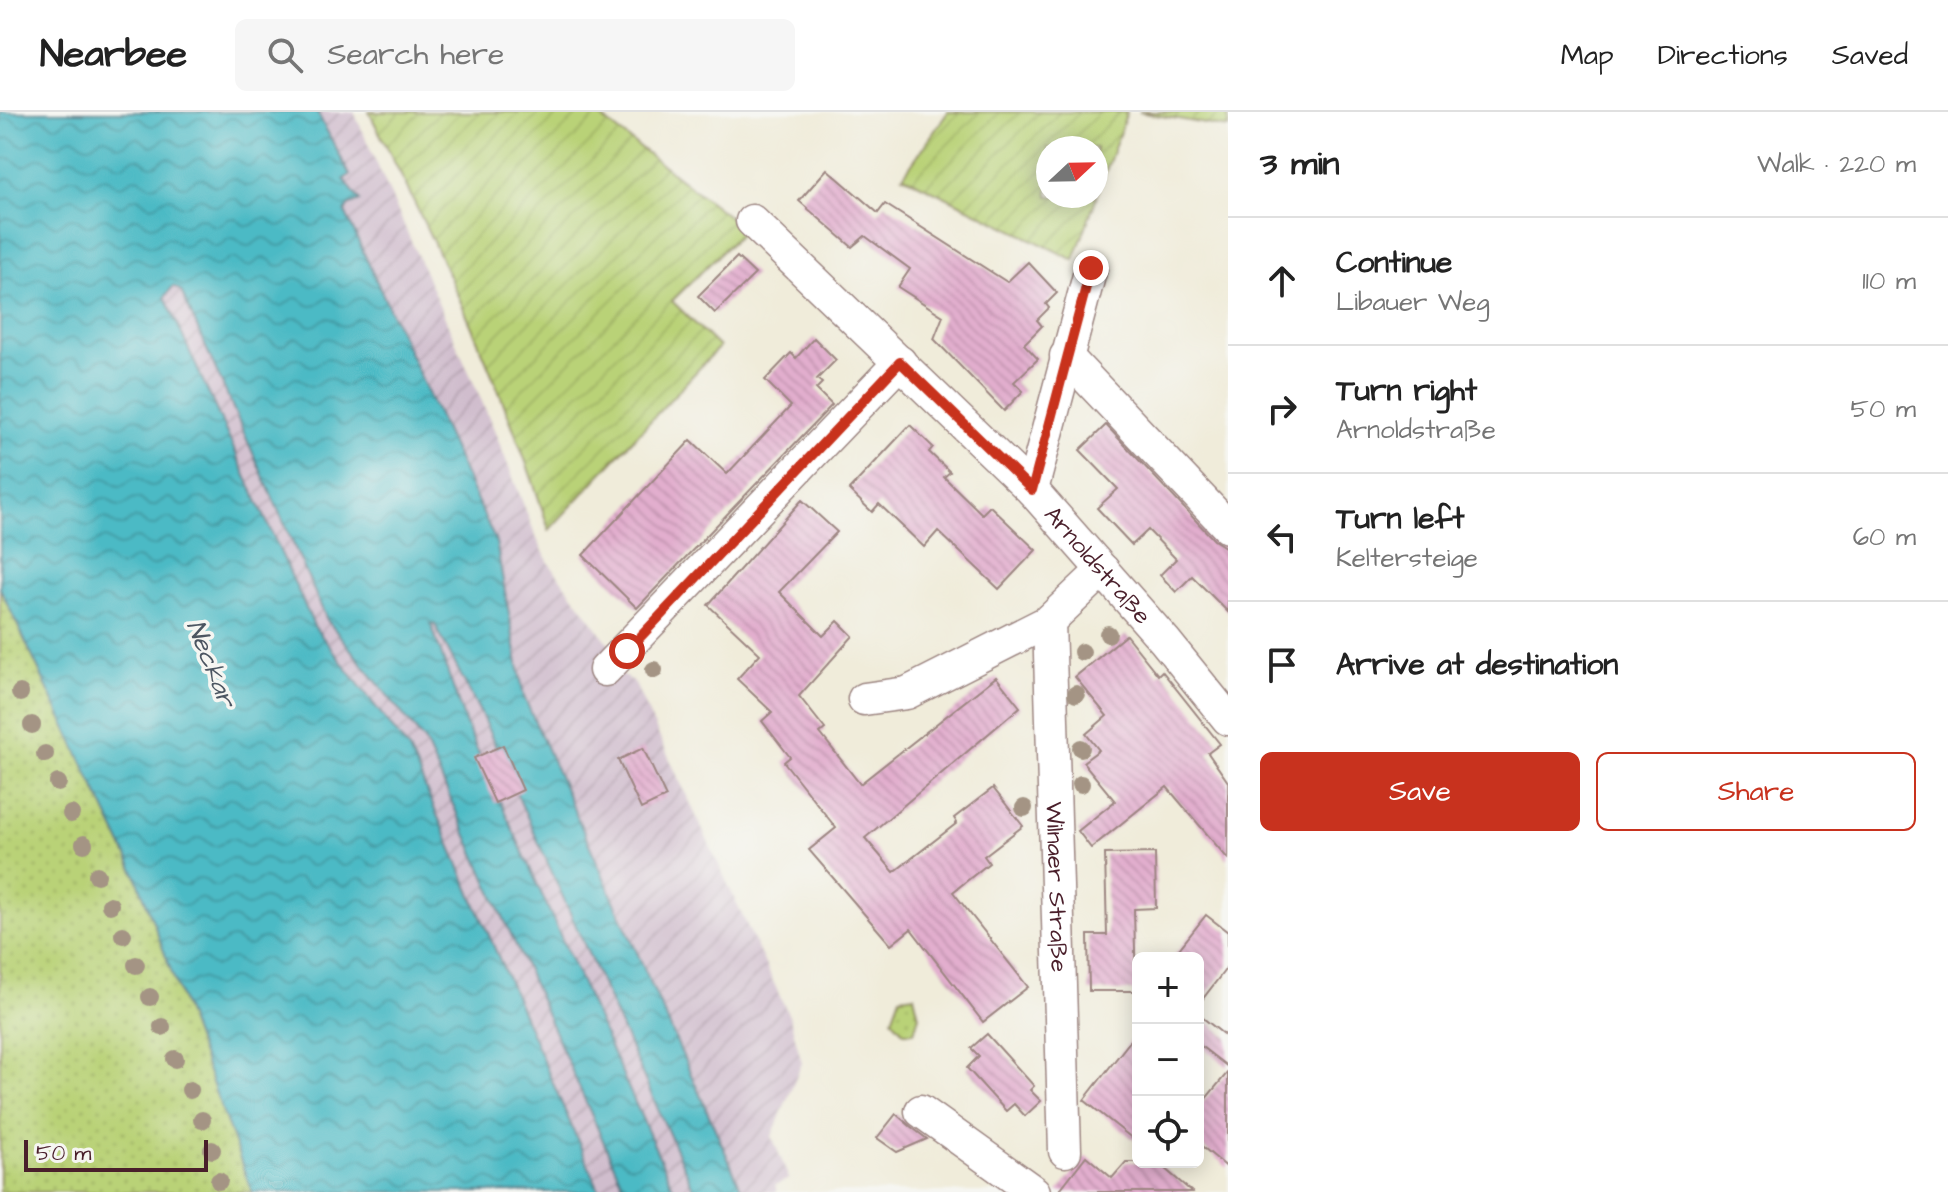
<!DOCTYPE html>
<html lang="en">
<head>
<meta charset="utf-8">
<style>
  body { margin:0; font-family:"Architects Daughter",sans-serif; background:#f6f6f6; color:#222 }
  .controls { position:absolute; right:24px; bottom:24px; display:grid; overflow:hidden; border-radius:12px; box-shadow:0 4px 20px #0003 }
  .controls button { width:72px; height:72px; display:grid; place-items:center; padding:0; border:0; border-bottom:2px solid #e0e0e0; background:#fff; color:#222; font:40px sans-serif }
  .compass { position:absolute; left:1036px; top:24px; width:72px; height:72px; border-radius:50%; background:#fff; box-shadow:0 4px 20px #0003; rotate:68deg }
  .scale { position:absolute; left:24px; bottom:20px; width:184px; box-sizing:border-box; padding-left:8px; border:4px solid #4a1f2b; border-top:0; font-size:22px; line-height:28px; white-space:nowrap; color:#4a1f2b; -webkit-text-stroke:6px #f6f6f2; paint-order:stroke }
  .stop { position:absolute; width:24px; height:24px; margin:-18px; border:6px solid #c8321e; border-radius:50%; background:#fff }
  .stop.end { background:#c8321e; border-color:#fff; box-shadow:0 2px 8px #0008 }
  .list { margin:0; padding:0; list-style:none }
  h2 { display:flex; justify-content:space-between; align-items:center; height:104px; margin:0; padding:0 32px; font-size:34px }
  h2 small { font-size:26px; font-weight:400; color:#767676 }
  .list li { display:grid; grid-template-columns:52px 1fr auto; gap:24px; align-items:center; box-sizing:border-box; height:128px; padding:0 32px; border-top:2px solid #e0e0e0 }
  .list b { display:block; font-size:30px; white-space:nowrap }
  .list p { margin:0; font-size:26px; white-space:nowrap; color:#767676 }
  .list em { font-size:26px; font-style:normal; color:#767676 }
  .actions { display:flex; gap:16px; padding:24px 32px }
  .actions a { flex:1; padding:18px 0; border:2px solid #c8321e; border-radius:12px; text-align:center; font-size:28px; color:#c8321e }
  .actions .main { background:#c8321e; color:#fff }
  .icon { flex:none; width:44px; height:44px; fill:none; stroke:currentColor; stroke-width:2; stroke-linecap:round; stroke-linejoin:round }
  .map { position:relative; flex:none; width:1228px; height:1080px; overflow:hidden }
  header { display:flex; align-items:center; gap:48px; box-sizing:border-box; height:112px; padding:0 40px; background:#fff; border-bottom:2px solid #e0e0e0 }
  header strong { font-size:38px }
  nav { display:flex; gap:44px; margin-inline-start:auto; font-size:28px }
  .search { width:560px; height:72px; background:#f6f6f6; display:flex; align-items:center; gap:20px; box-sizing:border-box; padding:0 28px; border-radius:12px; color:#767676; font-size:30px }
  main { display:flex }
  aside { flex:1; background:#fff }
  .map>svg:first-child { display:block }
  .industrial { fill:url(#industrial-furrows) }
  .grass { fill:url(#grass-dots); stroke:#827851; stroke-width:2 }
  .garden { fill:url(#garden-furrows); stroke:#827851; stroke-width:2; fill-rule:evenodd }
  .water { fill:url(#water-waves); stroke:#4b6c78; stroke-width:2 }
  .building { fill:url(#building-back-hatch) }
  .lines { fill:none; stroke-linecap:round; stroke-linejoin:round }
  .minor-casing { stroke:#9d8682; stroke-width:35 }
  .minor { stroke:#fff; stroke-width:32 }
  .tree { fill:#a49484 }
  .route { stroke:#c8321e; stroke-width:10 }
  .labels { text-anchor:middle; stroke-width:7; stroke-linejoin:round; paint-order:stroke }
  .street-label { font-size:24px; fill:#4a1f2b; stroke:#f6f6f2 }
  .water-label { font-size:26px; font-style:italic; fill:#4b5561; stroke:#f6f6f2 }
</style>
</head>
<body>
<header>
<strong>Nearbee</strong>
<div class="search"><svg class="icon" aria-label="search" viewBox="0 0 24 24"><circle cx="10" cy="10" r="6"/><path d="M15 15l6 6"/></svg>Search here</div>
<nav><a>Map</a><a>Directions</a><a>Saved</a></nav>
</header>
<main>
<div class="map">
<svg width="1228" height="1080" viewBox="0 0 1228 1080">
  <defs>
    <pattern id="industrial-furrows" width="10" height="10" patternUnits="userSpaceOnUse" patternTransform="scale(2)"><rect width="10" height="10" fill="#d0bdcd"/><path d="M-1 1l2-2M0 10L10 0M9 11l2-2" fill="none" stroke="#b4a2b0"/></pattern>
    <pattern id="grass-dots" width="8" height="8" patternUnits="userSpaceOnUse" patternTransform="scale(2)"><rect width="8" height="8" fill="#b9d277"/><path d="M2 2h.1M6 6h.1" fill="none" stroke="#a1b467" stroke-width="1.8" stroke-linecap="round"/></pattern>
    <pattern id="garden-furrows" width="10" height="10" patternUnits="userSpaceOnUse" patternTransform="scale(2)"><rect width="10" height="10" fill="#b9d277"/><path d="M-1 1l2-2M0 10L10 0M9 11l2-2" fill="none" stroke="#a1b467"/></pattern>
    <pattern id="water-waves" width="16" height="10" patternUnits="userSpaceOnUse" patternTransform="scale(2)"><rect width="16" height="10" fill="#4cbac5"/><path d="M0 5q4-4 8 0t8 0" fill="none" stroke="#4197a0"/></pattern>
    <pattern id="building-back-hatch" width="6" height="6" patternUnits="userSpaceOnUse" patternTransform="scale(2)"><rect width="6" height="6" fill="#e2aece"/><path d="M-1 5l2 2M0 0l6 6M5-1l2 2" fill="none" stroke="#c395b1"/></pattern>
  </defs>
  <rect width="100%" height="100%" fill="#f6f6f2"/>
  <filter id="ink" filterUnits="userSpaceOnUse"><feTurbulence type="fractalNoise" baseFrequency=".0125" numOctaves="2"/><feDisplacementMap in="SourceGraphic" scale="16" xChannelSelector="R" yChannelSelector="G"/><feConvolveMatrix kernelMatrix="1 2 1 2 8 2 1 2 1" color-interpolation-filters="sRGB"/></filter>
  <filter id="wash" filterUnits="userSpaceOnUse"><feTurbulence type="fractalNoise" baseFrequency=".006" numOctaves="4" result="noise"/><feDisplacementMap in="SourceGraphic" scale="32" xChannelSelector="R" yChannelSelector="G"/><feGaussianBlur stdDeviation="1.8" result="paint"/><feColorMatrix in="noise" values="0 0 0 0 0 0 0 0 0 0 0 0 0 0 0 0 0 1.4 0 .05"/><feComposite in="paint" operator="in"/></filter>
  <g filter="url(#wash)">
    <rect width="100%" height="100%" fill="#f0ecda"/>
    <!-- industrial -->
    <polygon class="industrial" points="33,0 354,0 491,310 537,427 549,451 610,533 620,562 634,570 790,906 802,951 772,1024 789,1067 775,1073 777,1080 600,1080 409,638 314,514 165,185"/>
    <!-- grass -->
    <g class="grass">
      <polygon points="0,476 136,763 252,1080 0,1080"/>
      <polygon points="914,883 919,904 914,920 904,920 892,907 900,885"/>
    </g>
    <!-- garden -->
    <g class="garden">
      <path d="M369,0H594L745,117L672,189L719,235L549,418C505,278 436,130 369,0Z"/>
      <path d="M948,0H1127L1074,148L903,64ZM1096,36V84H1048V36Z"/>
      <polygon points="1139,0 1228,0 1228,16"/>
    </g>
    <!-- water -->
    <polygon class="water" points="0,0 317,0 350,63 344,67 360,89 348,94 345,100 496,430 524,585 743,1080 695,1080 482,604 435,513 431,512 466,613 675,1080 626,1080 425,630 327,508 181,179 173,174 165,185 314,514 409,638 600,1080 252,1080 136,763 0,476"/>
    <g id="blocks">
      <!-- building -->
      <g class="building">
        <polygon points="827,57 878,101 885,92 1007,170 1028,150 1057,181 1046,192 1049,196 1037,208 1042,214 1024,232 1038,247 1014,270 1023,279 1004,299 934,227 943,204 898,175 910,157 865,124 852,135 799,89"/>
        <polygon points="737,145 755,162 715,201 698,184"/>
        <polygon points="814,226 836,248 817,267 822,271 816,277 832,293 637,496 583,443 691,328 727,362 791,294 765,268 791,241 796,246"/>
        <polygon points="910,313 933,335 929,340 950,360 944,365 982,402 990,394 1036,438 999,477 938,419 924,435 879,392 872,400 849,378"/>
        <polygon points="1106,313 1214,428 1228,437 1228,500 1192,464 1176,480 1160,463 1176,447 1148,418 1132,433 1097,396 1118,377 1080,338"/>
        <polygon points="802,388 837,420 779,480 823,524 838,509 853,524 799,584 825,617 820,621 860,672 996,565 1020,595 865,726 894,760 957,711 954,706 993,676 1023,714 984,744 989,751 953,780 1028,875 983,910 911,817 891,833 809,738 836,716 784,650 790,645 762,609 772,600 737,567 760,542 708,493"/>
        <polygon points="1126,523 1158,563 1162,559 1220,632 1208,641 1228,670 1228,747 1167,675 1091,736 1078,719 1115,689 1083,650 1099,638 1086,622 1107,604 1075,565"/>
        <polygon points="503,633 523,678 495,691 474,646"/>
        <polygon points="643,636 666,685 641,697 618,648"/>
        <polygon points="1155,741 1156,796 1134,797 1136,879 1089,879 1088,823 1107,823 1105,742"/>
        <polygon points="1206,803 1228,820 1228,854 1198,893 1198,846 1172,846"/>
        <polygon points="1198,902 1228,926 1228,955 1198,932"/>
        <polygon points="1138,919 1138,1031 1084,988"/>
        <polygon points="987,922 1034,974 1030,978 1041,989 1025,1004 1014,992 1006,999 967,956 979,944 971,936"/>
        <polygon points="1228,960 1228,1056 1198,1031 1198,996"/>
        <polygon points="896,1002 910,1014 927,1027 897,1040 877,1026"/>
        <polygon points="1086,1044 1112,1066 1126,1050 1157,1050 1192,1080 1058,1080"/>
      </g>
    </g>
  </g>
  <g filter="url(#ink)">
    <use href="#blocks" fill-opacity="0" stroke="#9d8682" stroke-width="2"/>
    <g class="lines">
      <defs>
        <g id="minor">
          <path id="s1" d="M752,109L1032,378L1165,529L1228,607"/>
          <polyline points="1066,244 1228,415"/>
          <polyline points="1032,378 1091,156"/>
          <path id="s2" d="M1049,509L1065,1039"/>
          <polyline points="605,558 900,250"/>
          <polyline points="864,587 907,581 1049,509 1103,458"/>
          <polyline points="921,999 1034,1080"/>
        </g>
      </defs>
      <!-- minor casing -->
      <use href="#minor" class="minor-casing"/>
      <!-- minor -->
      <use href="#minor" class="minor"/>
    </g>
    <!-- trees -->
    <g class="tree">
      <circle cx="1108" cy="522" r="9"/>
      <circle cx="1082" cy="540" r="9"/>
      <circle cx="654" cy="558" r="9"/>
      <circle cx="20" cy="581" r="9"/>
      <circle cx="1076" cy="582" r="9"/>
      <circle cx="32" cy="613" r="9"/>
      <circle cx="1081" cy="636" r="9"/>
      <circle cx="45" cy="642" r="9"/>
      <circle cx="58" cy="671" r="9"/>
      <circle cx="1081" cy="672" r="9"/>
      <circle cx="1024" cy="696" r="9"/>
      <circle cx="71" cy="702" r="9"/>
      <circle cx="84" cy="732" r="9"/>
      <circle cx="97" cy="763" r="9"/>
      <circle cx="110" cy="793" r="9"/>
      <circle cx="123" cy="823" r="9"/>
      <circle cx="136" cy="853" r="9"/>
      <circle cx="150" cy="885" r="9"/>
      <circle cx="162" cy="915" r="9"/>
      <circle cx="175" cy="947" r="9"/>
      <circle cx="190" cy="978" r="9"/>
      <circle cx="202" cy="1008" r="9"/>
      <circle cx="212" cy="1038" r="9"/>
      <circle cx="219" cy="1069" r="9"/>
    </g>
  </g>
  <g class="lines" filter="url(#ink)">
    <!-- route -->
    <polyline class="route" points="627,539 900,250 1032,378 1091,156"/>
  </g>
  <g class="labels">
    <!-- street labels -->
    <g class="street-label">
      <text dy="8" stroke="none"><textPath href="#s1" startOffset="488">Arnoldstraße</textPath></text>
      <text dy="8" stroke="none"><textPath href="#s2" startOffset="266">Wilnaer Straße</textPath></text>
    </g>
    <!-- water labels -->
    <g class="water-label">
      <text transform="translate(212 551) rotate(68)" y="9">Neckar</text>
    </g>
  </g>
</svg>
<div class="controls">
<button>+</button>
<button>−</button>
<button><svg class="icon" aria-label="locate" viewBox="0 0 24 24"><circle cx="12" cy="12" r="6"/><path d="M12 2v4M12 18v4M2 12h4M18 12h4"/></svg></button>
</div>
<svg class="compass" viewBox="-18 -18 36 36"><path d="M0-13l5 13h-10z" fill="#e53935"/><path d="M0 13l5-13h-10z" fill="#767676"/></svg>
<div class="scale">50 m</div>
<div class="stop" style="left:627px;top:539px"></div>
<div class="stop end" style="left:1091px;top:156px"></div>
</div>
<aside>
<h2>3 min<small>Walk · 220 m</small></h2>
<ul class="list">
<li><svg class="icon" aria-label="ahead" viewBox="0 0 24 24"><path d="M12 20V5M6 11l6-6 6 6"/></svg><div><b>Continue</b><p>Libauer Weg</p></div><em>110 m</em></li>
<li><svg class="icon" aria-label="right" viewBox="0 0 24 24"><path d="M7 20v-9h11M14 6l5 5-5 5"/></svg><div><b>Turn right</b><p>Arnoldstraße</p></div><em>50 m</em></li>
<li><svg class="icon" aria-label="left" viewBox="0 0 24 24"><path d="M17 20v-9H6M10 6l-5 5 5 5"/></svg><div><b>Turn left</b><p>Keltersteige</p></div><em>60 m</em></li>
<li><svg class="icon" aria-label="arrive" viewBox="0 0 24 24"><path d="M6 21V4h12l-3 4 3 4H6"/></svg><div><b>Arrive at destination</b></div></li>
</ul>
<div class="actions"><a class="main">Save</a><a>Share</a></div>
</aside>
</main>
</body>
</html>
